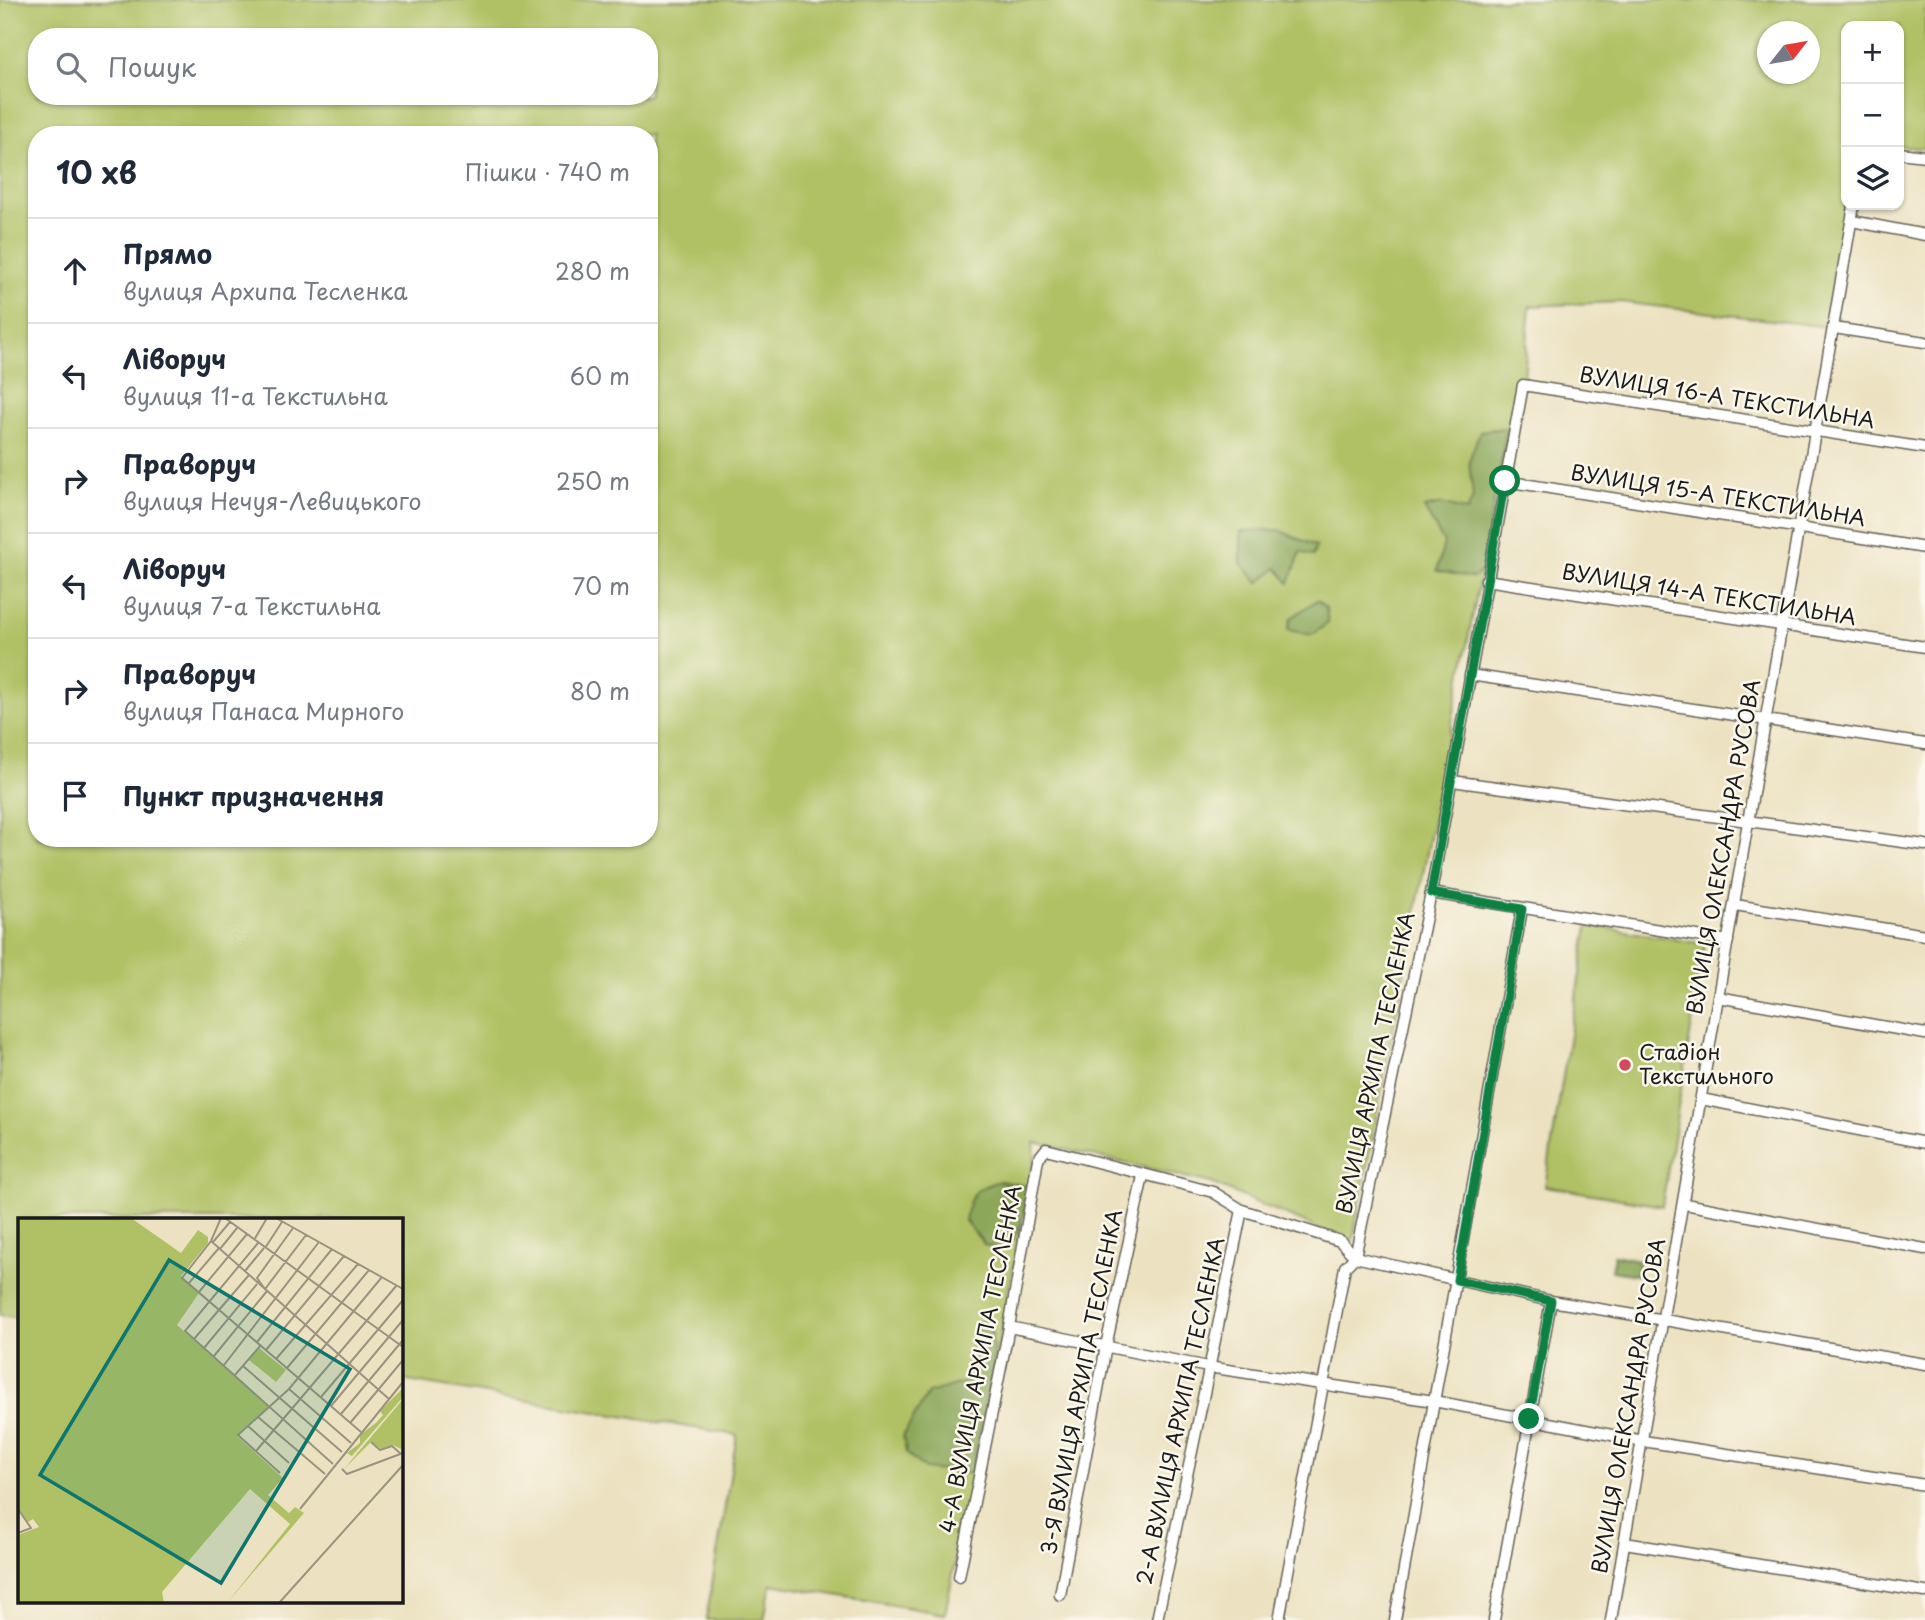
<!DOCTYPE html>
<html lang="uk">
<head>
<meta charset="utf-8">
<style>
  body { margin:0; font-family:"Playpen Sans",sans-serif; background:#f2f2f3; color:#1f2937 }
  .controls { position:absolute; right:21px; top:21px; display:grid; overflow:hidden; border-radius:14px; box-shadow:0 2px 5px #0004 }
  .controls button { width:63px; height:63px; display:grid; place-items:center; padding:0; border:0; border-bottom:2px solid #e0e1e3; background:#fff; color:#1f2937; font:35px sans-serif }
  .compass { position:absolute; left:1757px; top:21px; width:63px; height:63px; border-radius:50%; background:#fff; box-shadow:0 2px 5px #0004; rotate:59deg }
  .stop { position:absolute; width:21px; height:21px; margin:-16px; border:5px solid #0b8043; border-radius:50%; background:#fff }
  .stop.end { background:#0b8043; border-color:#fff; box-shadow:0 2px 7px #0008 }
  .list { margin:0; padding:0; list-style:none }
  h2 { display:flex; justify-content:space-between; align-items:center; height:91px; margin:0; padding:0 28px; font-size:30px }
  h2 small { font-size:23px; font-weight:400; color:#747a83 }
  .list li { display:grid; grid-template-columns:46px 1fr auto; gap:21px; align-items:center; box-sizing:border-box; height:105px; padding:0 28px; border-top:2px solid #e0e1e3 }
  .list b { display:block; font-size:26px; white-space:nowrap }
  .list p { margin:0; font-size:23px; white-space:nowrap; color:#747a83 }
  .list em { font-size:23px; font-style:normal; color:#747a83 }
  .icon { flex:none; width:38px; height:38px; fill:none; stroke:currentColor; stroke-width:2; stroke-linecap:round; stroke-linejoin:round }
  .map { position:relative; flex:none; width:1925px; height:1620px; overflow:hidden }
  .search { position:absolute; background:#fff; box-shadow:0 2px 5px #0004; left:28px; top:28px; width:630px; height:77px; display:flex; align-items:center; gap:18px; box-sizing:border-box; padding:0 24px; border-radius:28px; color:#747a83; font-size:26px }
  .panel { position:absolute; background:#fff; box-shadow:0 2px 5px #0004; left:28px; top:126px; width:630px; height:721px; border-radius:28px }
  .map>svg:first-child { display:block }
  .green { fill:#b0c165; stroke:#666e40; stroke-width:2; fill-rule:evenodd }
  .forest { fill:#8ca75a; stroke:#54623b; stroke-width:2 }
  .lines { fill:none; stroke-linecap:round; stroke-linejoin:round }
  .minor-casing { stroke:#656156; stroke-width:13 }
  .minor { stroke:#fff; stroke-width:10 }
  .route { stroke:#0b8043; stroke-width:9 }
  .poi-dot { fill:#d1495b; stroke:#fbf7ec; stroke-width:2.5 }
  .labels { text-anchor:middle; stroke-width:5; stroke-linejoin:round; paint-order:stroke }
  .street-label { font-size:21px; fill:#1c1c1c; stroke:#fbf7ec }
  .poi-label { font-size:21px; fill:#1c1c1c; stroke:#fbf7ec; text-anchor:start }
  .inset-road { fill:none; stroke:#99937f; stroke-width:2 }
  .view { fill:#0f766e; fill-opacity:0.15; stroke:#0f766e; stroke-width:3.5 }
  .inset-edge { fill:none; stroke:#1c1c1c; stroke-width:3.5 }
</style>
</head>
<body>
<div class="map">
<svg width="1925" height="1620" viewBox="0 0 1925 1620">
  <rect width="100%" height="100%" fill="#fbf7ec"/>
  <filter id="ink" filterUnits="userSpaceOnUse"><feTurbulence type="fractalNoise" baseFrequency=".0143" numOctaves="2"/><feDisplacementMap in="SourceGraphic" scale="14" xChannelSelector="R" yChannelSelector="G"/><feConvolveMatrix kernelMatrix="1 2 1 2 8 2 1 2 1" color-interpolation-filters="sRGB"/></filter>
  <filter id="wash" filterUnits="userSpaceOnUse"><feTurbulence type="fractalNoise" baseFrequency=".00686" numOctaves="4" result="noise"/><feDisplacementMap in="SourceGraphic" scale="28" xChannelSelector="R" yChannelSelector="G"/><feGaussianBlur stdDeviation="1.57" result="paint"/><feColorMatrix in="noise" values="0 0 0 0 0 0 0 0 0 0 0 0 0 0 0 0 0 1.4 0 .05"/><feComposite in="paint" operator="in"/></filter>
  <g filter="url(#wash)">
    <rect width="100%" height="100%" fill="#ece2c1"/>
    <!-- green -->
    <g class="green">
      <path d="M0,0H1925V149L1899,146V26H1846V205H1849L1828,327L1620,302L1530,306L1524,378L1517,385L1352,1243L1211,1183L1034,1142L1035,1158L945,1614L771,1584L764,1620H706L737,1435L401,1380V1219H19V1318L0,1315ZM1768,32H1810V74H1768ZM37,37H649V96H37ZM37,135H649V838H37Z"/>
      <polygon points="1588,925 1705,944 1662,1206 1545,1186"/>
    </g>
    <!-- forest -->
    <g class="forest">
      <polygon points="1507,428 1482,570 1474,578 1437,571 1444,543 1424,508 1442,504 1467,511 1473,497 1469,461 1480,431"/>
      <polygon points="1278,530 1316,546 1313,556 1301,552 1289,583 1277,568 1258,583 1241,563 1241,531"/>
      <polygon points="1317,600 1326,608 1328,623 1312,635 1288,630 1291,618"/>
      <path d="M1000,1181L1028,1186C1024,1210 1024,1235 1002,1249L985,1245L965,1221C968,1196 975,1187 1000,1181Z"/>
      <polygon points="1614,1255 1639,1260 1637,1275 1611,1271"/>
      <path d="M981,1321L991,1326L994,1362L971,1474L925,1469L906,1453L903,1436L928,1393L966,1382C974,1361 968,1339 981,1321Z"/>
    </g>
  </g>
  <g filter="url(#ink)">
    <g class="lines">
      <defs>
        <g id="minor">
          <polyline points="1899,153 1925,156"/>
          <polyline points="1852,221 1925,235"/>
          <polyline points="1834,328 1925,342"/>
          <polyline points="1505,481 1925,548"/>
          <polyline points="1486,580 1925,647"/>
          <polyline points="1470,675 1925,744"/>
          <polyline points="1452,781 1925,845"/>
          <polyline points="1431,893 1728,941"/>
          <polyline points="1735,905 1925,935"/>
          <polyline points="1718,997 1925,1034"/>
          <polyline points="1701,1099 1925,1143"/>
          <polyline points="1685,1204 1925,1249"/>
          <polyline points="1009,1327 1208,1367 1434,1401 1643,1441 1925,1485"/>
          <polyline points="1625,1543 1925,1592"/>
          <polyline points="959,1577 1009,1327 1038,1159 1046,1149 1213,1192 1242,1210 1340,1241 1355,1257 1551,1301 1925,1364"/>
          <polyline points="1060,1595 1106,1346 1143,1176"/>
          <polyline points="1157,1620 1242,1210"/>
          <polyline points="1279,1620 1345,1267 1355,1257 1431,893 1523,385 1925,448"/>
          <polyline points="1395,1620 1522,909"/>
          <polyline points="1494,1620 1551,1301"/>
          <polyline points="1611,1620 1854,205"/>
        </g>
      </defs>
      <!-- minor casing -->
      <use href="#minor" class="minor-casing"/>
      <!-- minor -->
      <use href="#minor" class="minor"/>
    </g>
  </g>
  <g class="lines" filter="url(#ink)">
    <!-- route -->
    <polyline class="route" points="1505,481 1431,893 1522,909 1457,1280 1551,1301 1529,1419"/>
  </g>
  <!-- markers -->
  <circle class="poi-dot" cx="1625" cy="1065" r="7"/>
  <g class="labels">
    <!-- street labels -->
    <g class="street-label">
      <text transform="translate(1727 398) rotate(9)" y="7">ВУЛИЦЯ 16-А ТЕКСТИЛЬНА</text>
      <text transform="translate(1718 496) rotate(9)" y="7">ВУЛИЦЯ 15-А ТЕКСТИЛЬНА</text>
      <text transform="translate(1709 595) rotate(9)" y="7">ВУЛИЦЯ 14-А ТЕКСТИЛЬНА</text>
      <text transform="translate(1724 847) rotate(-80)" y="7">ВУЛИЦЯ ОЛЕКСАНДРА РУСОВА</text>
      <text transform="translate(1376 1063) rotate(-78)" y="7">ВУЛИЦЯ АРХИПА ТЕСЛЕНКА</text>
      <text transform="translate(981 1359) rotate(-79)" y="7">4-А ВУЛИЦЯ АРХИПА ТЕСЛЕНКА</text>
      <text transform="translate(1082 1382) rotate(-79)" y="7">3-Я ВУЛИЦЯ АРХИПА ТЕСЛЕНКА</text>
      <text transform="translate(1629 1406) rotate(-80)" y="7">ВУЛИЦЯ ОЛЕКСАНДРА РУСОВА</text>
      <text transform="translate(1181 1411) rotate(-78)" y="7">2-А ВУЛИЦЯ АРХИПА ТЕСЛЕНКА</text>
    </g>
    <!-- poi labels -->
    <g class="poi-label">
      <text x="1639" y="1060">Стадіон<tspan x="1639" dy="24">Текстильного</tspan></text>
    </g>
  </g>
  <!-- overview -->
  <g transform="translate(18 1218)">
    <rect width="385" height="385" fill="#ece2c1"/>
    <path d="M0,0H113L163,35L180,12L190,19V25L163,58L181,75L159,107L251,189L219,218L265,260L250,277L271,295L277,289L286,295L209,385L272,306L232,271L144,374L146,385H0V317L21,309L15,301L10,304L0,290ZM241,130L268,152L258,164L231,142ZM385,170V179L334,238L329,235L342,225V217L359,204L365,197L362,193ZM385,181V232L375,227L363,231L353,224L326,251Z" fill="#b0c165"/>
    <path class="inset-road" d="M203,0L193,23L164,60L343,214M207,0L385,129M258,0L385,71M275,10L239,60L247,71L288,17M236,22L249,0M193,23L371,181M195,24L212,4M240,25L167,113L315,246M247,30L264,4M202,31L219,10M227,53L246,30M171,65L201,30M181,74L229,16M176,121L231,57M239,124L314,31M186,130L239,66M248,132L326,38M196,138L249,73M258,141L340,46M206,147L301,24M225,148L324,234M269,150L351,52M217,157L243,127M271,171L333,225M360,172L385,142M303,179L385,82M313,188L385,102M323,196L385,122M240,199L307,256M332,205L360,172M230,208L271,245M353,224L362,232L374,228L383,236M238,233L379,67M324,251L329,256L385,235M262,255L220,217L271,171L364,59M0,291L13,310L0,315M282,291L385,164M261,385L385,247"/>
    <path class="view" d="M151,42L332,151L203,365L22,257Z"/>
    <rect width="385" height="385" class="inset-edge"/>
  </g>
</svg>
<div class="controls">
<button>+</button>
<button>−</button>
<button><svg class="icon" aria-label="layers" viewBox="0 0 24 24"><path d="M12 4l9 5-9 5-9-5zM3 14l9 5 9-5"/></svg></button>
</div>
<svg class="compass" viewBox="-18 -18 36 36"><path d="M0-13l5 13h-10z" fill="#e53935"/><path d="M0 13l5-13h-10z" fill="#747a83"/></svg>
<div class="stop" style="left:1505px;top:481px"></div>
<div class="stop end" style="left:1529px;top:1419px"></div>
<div class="search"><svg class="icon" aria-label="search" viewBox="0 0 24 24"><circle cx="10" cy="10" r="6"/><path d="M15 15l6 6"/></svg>Пошук</div>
<section class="panel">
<h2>10 хв<small>Пішки · 740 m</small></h2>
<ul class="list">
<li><svg class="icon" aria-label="ahead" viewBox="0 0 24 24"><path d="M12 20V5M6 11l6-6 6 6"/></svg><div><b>Прямо</b><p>вулиця Архипа Тесленка</p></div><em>280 m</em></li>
<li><svg class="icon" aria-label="left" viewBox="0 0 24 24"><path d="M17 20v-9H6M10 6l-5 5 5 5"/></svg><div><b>Ліворуч</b><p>вулиця 11-а Текстильна</p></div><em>60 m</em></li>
<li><svg class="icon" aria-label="right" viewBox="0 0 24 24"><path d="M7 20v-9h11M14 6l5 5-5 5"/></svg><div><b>Праворуч</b><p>вулиця Нечуя-Левицького</p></div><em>250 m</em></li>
<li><svg class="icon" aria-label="left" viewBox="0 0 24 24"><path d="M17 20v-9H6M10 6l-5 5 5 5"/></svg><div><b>Ліворуч</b><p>вулиця 7-а Текстильна</p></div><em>70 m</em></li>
<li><svg class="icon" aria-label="right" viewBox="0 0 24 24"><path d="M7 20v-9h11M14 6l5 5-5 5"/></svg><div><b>Праворуч</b><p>вулиця Панаса Мирного</p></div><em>80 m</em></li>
<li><svg class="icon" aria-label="arrive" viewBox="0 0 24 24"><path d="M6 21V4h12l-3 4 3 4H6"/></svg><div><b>Пункт призначення</b></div></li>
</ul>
</section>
</div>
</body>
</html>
